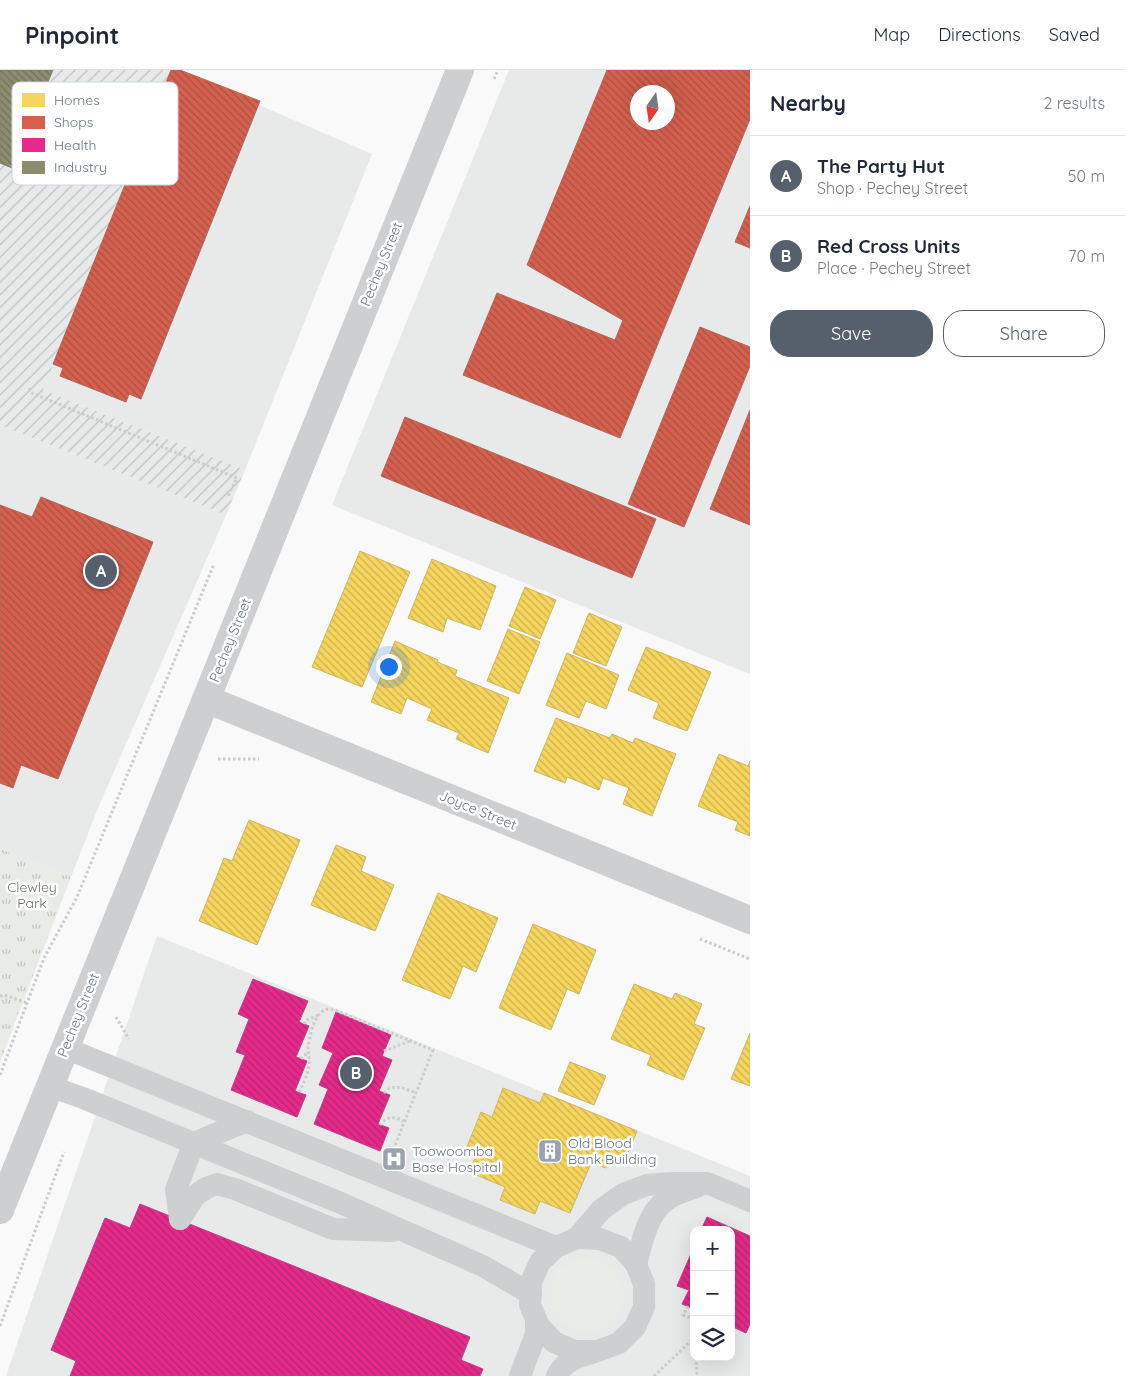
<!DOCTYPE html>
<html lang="en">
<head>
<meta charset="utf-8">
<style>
  body { margin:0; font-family:Quicksand,sans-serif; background:#f6f6f7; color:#1f2937 }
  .controls { position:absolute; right:15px; bottom:15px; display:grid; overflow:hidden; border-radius:10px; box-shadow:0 5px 20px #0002 }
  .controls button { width:45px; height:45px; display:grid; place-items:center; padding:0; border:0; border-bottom:1px solid #e0e1e3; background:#fff; color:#1f2937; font:25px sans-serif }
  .compass { position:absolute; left:630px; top:15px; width:45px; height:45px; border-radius:50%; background:#fff; box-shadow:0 5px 20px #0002; rotate:193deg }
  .you { position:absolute; left:388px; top:596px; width:18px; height:18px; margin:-12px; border:4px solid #fff; border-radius:50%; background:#1a73e8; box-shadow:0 0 0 8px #1a73e833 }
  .badge { display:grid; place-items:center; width:32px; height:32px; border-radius:50%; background:#56606c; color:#fff; font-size:16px; font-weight:700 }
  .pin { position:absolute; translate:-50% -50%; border:2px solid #fff; box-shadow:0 1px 5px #0006 }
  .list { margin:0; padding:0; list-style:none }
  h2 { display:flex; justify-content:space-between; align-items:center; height:65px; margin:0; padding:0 20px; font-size:21px }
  h2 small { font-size:16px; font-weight:400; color:#747a83 }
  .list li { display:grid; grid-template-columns:32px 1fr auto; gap:15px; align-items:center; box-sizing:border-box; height:80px; padding:0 20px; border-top:1px solid #e0e1e3 }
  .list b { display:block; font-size:19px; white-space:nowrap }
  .list p { margin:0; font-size:16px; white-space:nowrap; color:#747a83 }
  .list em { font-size:16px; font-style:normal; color:#747a83 }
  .actions { display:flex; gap:10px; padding:15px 20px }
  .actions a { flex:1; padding:11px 0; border:1px solid #56606c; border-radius:20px; text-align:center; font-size:18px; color:#56606c }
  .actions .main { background:#56606c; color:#fff }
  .icon { flex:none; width:28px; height:28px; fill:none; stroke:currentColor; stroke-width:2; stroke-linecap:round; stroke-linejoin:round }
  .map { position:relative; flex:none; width:750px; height:1306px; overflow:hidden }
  header { display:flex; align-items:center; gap:30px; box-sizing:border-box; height:70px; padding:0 25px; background:#fff; border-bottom:1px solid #e0e1e3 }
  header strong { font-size:24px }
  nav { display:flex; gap:28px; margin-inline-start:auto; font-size:18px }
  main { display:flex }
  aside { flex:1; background:#fff }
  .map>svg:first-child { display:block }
  .built { fill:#e8e9e9; fill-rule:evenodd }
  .industrial { fill:url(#industrial-furrows) }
  .park { fill:url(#park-tufts) }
  .garden { fill:#e8ebe6 }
  .homes { fill:url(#homes-back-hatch); stroke:#cab868 }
  .shops { fill:url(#shops-back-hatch); stroke:#b4675d; fill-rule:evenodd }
  .health { fill:url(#health-back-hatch); stroke:#c04088 }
  .industry { fill:url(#industry-back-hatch); stroke:#808574 }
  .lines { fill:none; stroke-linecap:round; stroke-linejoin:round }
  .path { stroke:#cbcccd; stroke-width:3; stroke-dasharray:2.5 2.5; stroke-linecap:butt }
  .lane { stroke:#cecfd0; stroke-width:22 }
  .street { stroke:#cecfd0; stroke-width:28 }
  .labels { text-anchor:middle; stroke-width:5; stroke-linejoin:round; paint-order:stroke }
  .street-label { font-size:14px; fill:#657683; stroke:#fff }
  .park-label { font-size:14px; fill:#687a64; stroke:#fff }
  .poi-label { font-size:14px; fill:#657683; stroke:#fff; text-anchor:start }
  .key { fill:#fff; stroke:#d1d6da; stroke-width:1 }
  .key-label { font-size:14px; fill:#657683 }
</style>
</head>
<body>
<header>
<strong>Pinpoint</strong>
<nav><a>Map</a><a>Directions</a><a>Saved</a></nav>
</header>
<main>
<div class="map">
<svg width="750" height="1306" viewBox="0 0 750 1306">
  <defs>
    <pattern id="industrial-furrows" width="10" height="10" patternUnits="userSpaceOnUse" patternTransform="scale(1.25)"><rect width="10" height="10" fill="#e8e9e9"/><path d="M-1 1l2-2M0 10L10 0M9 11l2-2" fill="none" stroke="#c0c1c2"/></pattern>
    <pattern id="park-tufts" width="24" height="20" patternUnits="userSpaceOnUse" patternTransform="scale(1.25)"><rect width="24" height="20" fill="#e8ebe6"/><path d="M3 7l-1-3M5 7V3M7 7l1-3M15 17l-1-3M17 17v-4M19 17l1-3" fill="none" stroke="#c0c3c0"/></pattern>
    <pattern id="homes-back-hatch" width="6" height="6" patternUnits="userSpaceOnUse" patternTransform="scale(1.25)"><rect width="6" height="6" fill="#f6d55c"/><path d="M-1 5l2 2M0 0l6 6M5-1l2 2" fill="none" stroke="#cbb151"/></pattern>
    <pattern id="shops-back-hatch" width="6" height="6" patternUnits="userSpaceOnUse" patternTransform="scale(1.25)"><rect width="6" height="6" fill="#d6604d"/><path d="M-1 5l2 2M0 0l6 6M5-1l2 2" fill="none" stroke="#a85144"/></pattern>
    <pattern id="health-back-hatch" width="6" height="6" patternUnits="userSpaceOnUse" patternTransform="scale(1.25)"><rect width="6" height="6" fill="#e7298a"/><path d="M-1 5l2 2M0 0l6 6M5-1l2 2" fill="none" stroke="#b52871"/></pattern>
    <pattern id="industry-back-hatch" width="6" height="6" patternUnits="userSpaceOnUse" patternTransform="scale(1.25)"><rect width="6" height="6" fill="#8c8c6e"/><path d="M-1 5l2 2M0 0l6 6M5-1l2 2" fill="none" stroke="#70725c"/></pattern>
  </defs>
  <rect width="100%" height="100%" fill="#f9f9f9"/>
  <!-- built -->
  <g class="built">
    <polygon points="171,0 179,0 372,84 245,400 43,320"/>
    <path d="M509,0H750V604L332,435ZM638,22H668V52H638Z"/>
    <polygon points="0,355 226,445 98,738 71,807 0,779"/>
    <path d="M157,866L750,1106V1306H6ZM694,1160H731V1287H694Z"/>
  </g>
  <!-- industrial -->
  <polygon class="industrial" points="0,0 171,0 43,320 245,400 226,445 0,355"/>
  <!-- park -->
  <polygon class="park" points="0,779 71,807 0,992"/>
  <!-- garden -->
  <circle class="garden" cx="587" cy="1225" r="37"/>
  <!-- homes -->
  <g class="homes">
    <polygon points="360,481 410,502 362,617 312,597"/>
    <polygon points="432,489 496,516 480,560 447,548 443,562 408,548"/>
    <polygon points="525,517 556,530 540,569 509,556"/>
    <polygon points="589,543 622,557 606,596 573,583"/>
    <polygon points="508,559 540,572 519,624 487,611"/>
    <polygon points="395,571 438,590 437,592 457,600 455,606 509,628 488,683 456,669 459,663 427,650 432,639 407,628 401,644 371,632"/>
    <polygon points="646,577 711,602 687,661 653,648 659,633 628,620"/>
    <polygon points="567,583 619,605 606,639 586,631 579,648 546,635"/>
    <polygon points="556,648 610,668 612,664 633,673 635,668 676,684 652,746 623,734 629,718 603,708 599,720 567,707 565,713 534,701"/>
    <polygon points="719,684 748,696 750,691 750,766 735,760 738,752 698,736"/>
    <polygon points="249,750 300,770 257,875 199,851 224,788 232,791"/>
    <polygon points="336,775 366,787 361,801 394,815 375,861 311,835"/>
    <polygon points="438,823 498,848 476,902 463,896 450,929 402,910"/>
    <polygon points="533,854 596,880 579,924 567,919 551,960 499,938"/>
    <polygon points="634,914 672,929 675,923 702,934 694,954 705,958 683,1010 647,995 651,985 611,969"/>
    <polygon points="750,963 750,1016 731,1009"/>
    <polygon points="570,992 606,1006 594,1035 558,1021"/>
    <polygon points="503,1018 540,1033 544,1023 637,1061 625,1090 611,1084 606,1098 591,1093 570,1143 540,1131 535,1144 500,1130 505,1117 469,1102 477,1083 466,1079 481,1042 492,1047"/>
  </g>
  <!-- shops -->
  <g class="shops">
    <polygon points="171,0 180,0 260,31 141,329 129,324 126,332 60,306 63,298 53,294"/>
    <path d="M607,0H750V49L659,271L527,195ZM638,22H668V52H638Z"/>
    <polygon points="750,136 750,178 735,172"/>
    <polygon points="497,223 615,270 623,250 659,271 620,368 463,305"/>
    <polygon points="700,257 750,277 750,296 684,457 628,434"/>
    <polygon points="750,340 750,455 710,439"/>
    <polygon points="405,347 656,449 632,508 381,406"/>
    <polygon points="41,427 153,472 58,709 21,695 13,718 0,713 0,435 32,447"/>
  </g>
  <!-- health -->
  <g class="health">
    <polygon points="253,909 308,931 299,952 309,956 296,987 307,991 295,1021 306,1025 297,1047 231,1020 245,985 236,982 249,949 238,944"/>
    <polygon points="336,942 391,965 382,986 392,990 379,1021 390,1025 378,1054 389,1058 380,1081 314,1054 328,1019 319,1015 333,983 322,978"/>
    <polygon points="140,1134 470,1267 461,1290 483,1299 480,1306 70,1306 76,1291 51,1280 105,1148 130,1158"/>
    <polygon points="707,1147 750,1166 750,1254 746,1263 731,1256 731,1160 701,1160"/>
    <polygon points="694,1177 694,1239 682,1234 689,1220 677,1216"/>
  </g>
  <!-- industry -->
  <polygon class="industry" points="0,0 53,0 12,98 0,93"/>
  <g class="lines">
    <!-- path -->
    <g class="path">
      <polyline points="494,9 498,0"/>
      <polyline points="29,318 32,323 237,408 228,426"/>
      <polyline points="218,689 259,689"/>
      <polyline points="700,869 750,889"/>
      <polyline points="0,926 4,925 27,933"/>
      <polyline points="116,947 129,969"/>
      <polyline points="304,954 305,951 318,945"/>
      <polyline points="384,981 410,971"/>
      <polyline points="301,989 303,986 308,983"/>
      <polyline points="0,1005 44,888 77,827 214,494"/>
      <path d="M299,1022C303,1014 307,1006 309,997C310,990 308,984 308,978C309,967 315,939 329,939C332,939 334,940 337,941L433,980L394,1078"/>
      <path d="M384,1023C393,1012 405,1019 416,1023"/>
      <path d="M380,1055C387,1045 395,1047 404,1051"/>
      <polyline points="688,1236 683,1245 694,1249"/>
      <polyline points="0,1256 64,1082"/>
      <polyline points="696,1287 697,1306"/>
      <polyline points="654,1306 694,1268"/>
    </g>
    <!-- lane -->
    <g class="lane">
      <polyline points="65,978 556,1177"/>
      <polyline points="49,1016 83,1028 343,1134 483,1196 531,1224"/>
      <polyline points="180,1149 195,1126 206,1118 217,1114 235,1119 333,1159 393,1161"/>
      <polyline points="180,1149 176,1119 194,1073 247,1051"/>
      <polyline points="577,1168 600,1169 621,1177 636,1194 644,1214 644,1237 635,1257 619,1273 598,1281 575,1281 554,1272 539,1256 530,1235 531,1212 540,1192 556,1177 577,1168 601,1140 623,1124 647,1115 671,1113 707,1113 750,1131"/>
      <path d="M636,1194C642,1173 647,1144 665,1131C674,1124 686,1121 697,1117"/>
      <polyline points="520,1306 536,1264 536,1249"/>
      <path d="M557,1306C564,1291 577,1287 592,1283"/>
    </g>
    <!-- street -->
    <g class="street">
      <polyline points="206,629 750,850"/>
      <polyline points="0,1140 460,0"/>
    </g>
  </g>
  <!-- icons -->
  <defs>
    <symbol id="building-square" viewBox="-11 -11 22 22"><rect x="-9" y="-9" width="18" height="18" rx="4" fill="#99a4ac" stroke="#fff"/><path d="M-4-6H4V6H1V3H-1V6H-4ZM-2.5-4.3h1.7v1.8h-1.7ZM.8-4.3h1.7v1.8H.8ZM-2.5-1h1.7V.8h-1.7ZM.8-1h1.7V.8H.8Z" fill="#fff"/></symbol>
    <symbol id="hospital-square" viewBox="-11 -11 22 22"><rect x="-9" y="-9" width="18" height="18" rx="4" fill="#99a4ac" stroke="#fff"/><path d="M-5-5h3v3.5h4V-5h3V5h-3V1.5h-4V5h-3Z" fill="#fff"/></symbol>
  </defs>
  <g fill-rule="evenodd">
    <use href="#building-square" x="536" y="1067" width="28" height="28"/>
    <use href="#hospital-square" x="380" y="1075" width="28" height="28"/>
  </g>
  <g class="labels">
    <!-- street labels -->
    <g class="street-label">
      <text transform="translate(381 194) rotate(-68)" y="5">Pechey Street</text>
      <text transform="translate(230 570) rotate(-68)" y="5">Pechey Street</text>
      <text transform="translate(478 740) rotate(22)" y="5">Joyce Street</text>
      <text transform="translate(78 945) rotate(-68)" y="5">Pechey Street</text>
    </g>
    <!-- park labels -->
    <g class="park-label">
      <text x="32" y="822">Clewley<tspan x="32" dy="16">Park</tspan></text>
    </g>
    <!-- poi labels -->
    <g class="poi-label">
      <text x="568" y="1078">Old Blood<tspan x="568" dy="16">Bank Building</tspan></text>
      <text x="412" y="1086">Toowoomba<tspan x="412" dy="16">Base Hospital</tspan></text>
    </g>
  </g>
  <!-- legend -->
  <rect x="12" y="12" width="166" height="103" rx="8" class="key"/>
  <rect x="22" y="23" width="23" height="14" fill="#f6d55c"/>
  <rect x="22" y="46" width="23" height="13" fill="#d6604d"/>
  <rect x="22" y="68" width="23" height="14" fill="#e7298a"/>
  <rect x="22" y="91" width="23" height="13" fill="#8c8c6e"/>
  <g class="key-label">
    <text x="54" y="35">Homes</text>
    <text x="54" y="57">Shops</text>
    <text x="54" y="80">Health</text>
    <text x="54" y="102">Industry</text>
  </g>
</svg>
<div class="controls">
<button>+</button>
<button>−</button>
<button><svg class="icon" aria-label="layers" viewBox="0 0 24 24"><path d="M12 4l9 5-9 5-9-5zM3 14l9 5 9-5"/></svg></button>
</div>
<svg class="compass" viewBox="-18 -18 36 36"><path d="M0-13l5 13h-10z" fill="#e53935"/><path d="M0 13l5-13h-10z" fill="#747a83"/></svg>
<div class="you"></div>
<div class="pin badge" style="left:101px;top:501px">A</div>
<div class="pin badge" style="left:356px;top:1003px">B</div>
</div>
<aside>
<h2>Nearby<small>2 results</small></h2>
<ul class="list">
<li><span class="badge">A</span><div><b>The Party Hut</b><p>Shop · Pechey Street</p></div><em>50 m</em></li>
<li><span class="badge">B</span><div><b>Red Cross Units</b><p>Place · Pechey Street</p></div><em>70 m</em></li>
</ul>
<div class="actions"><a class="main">Save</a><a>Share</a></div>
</aside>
</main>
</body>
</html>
